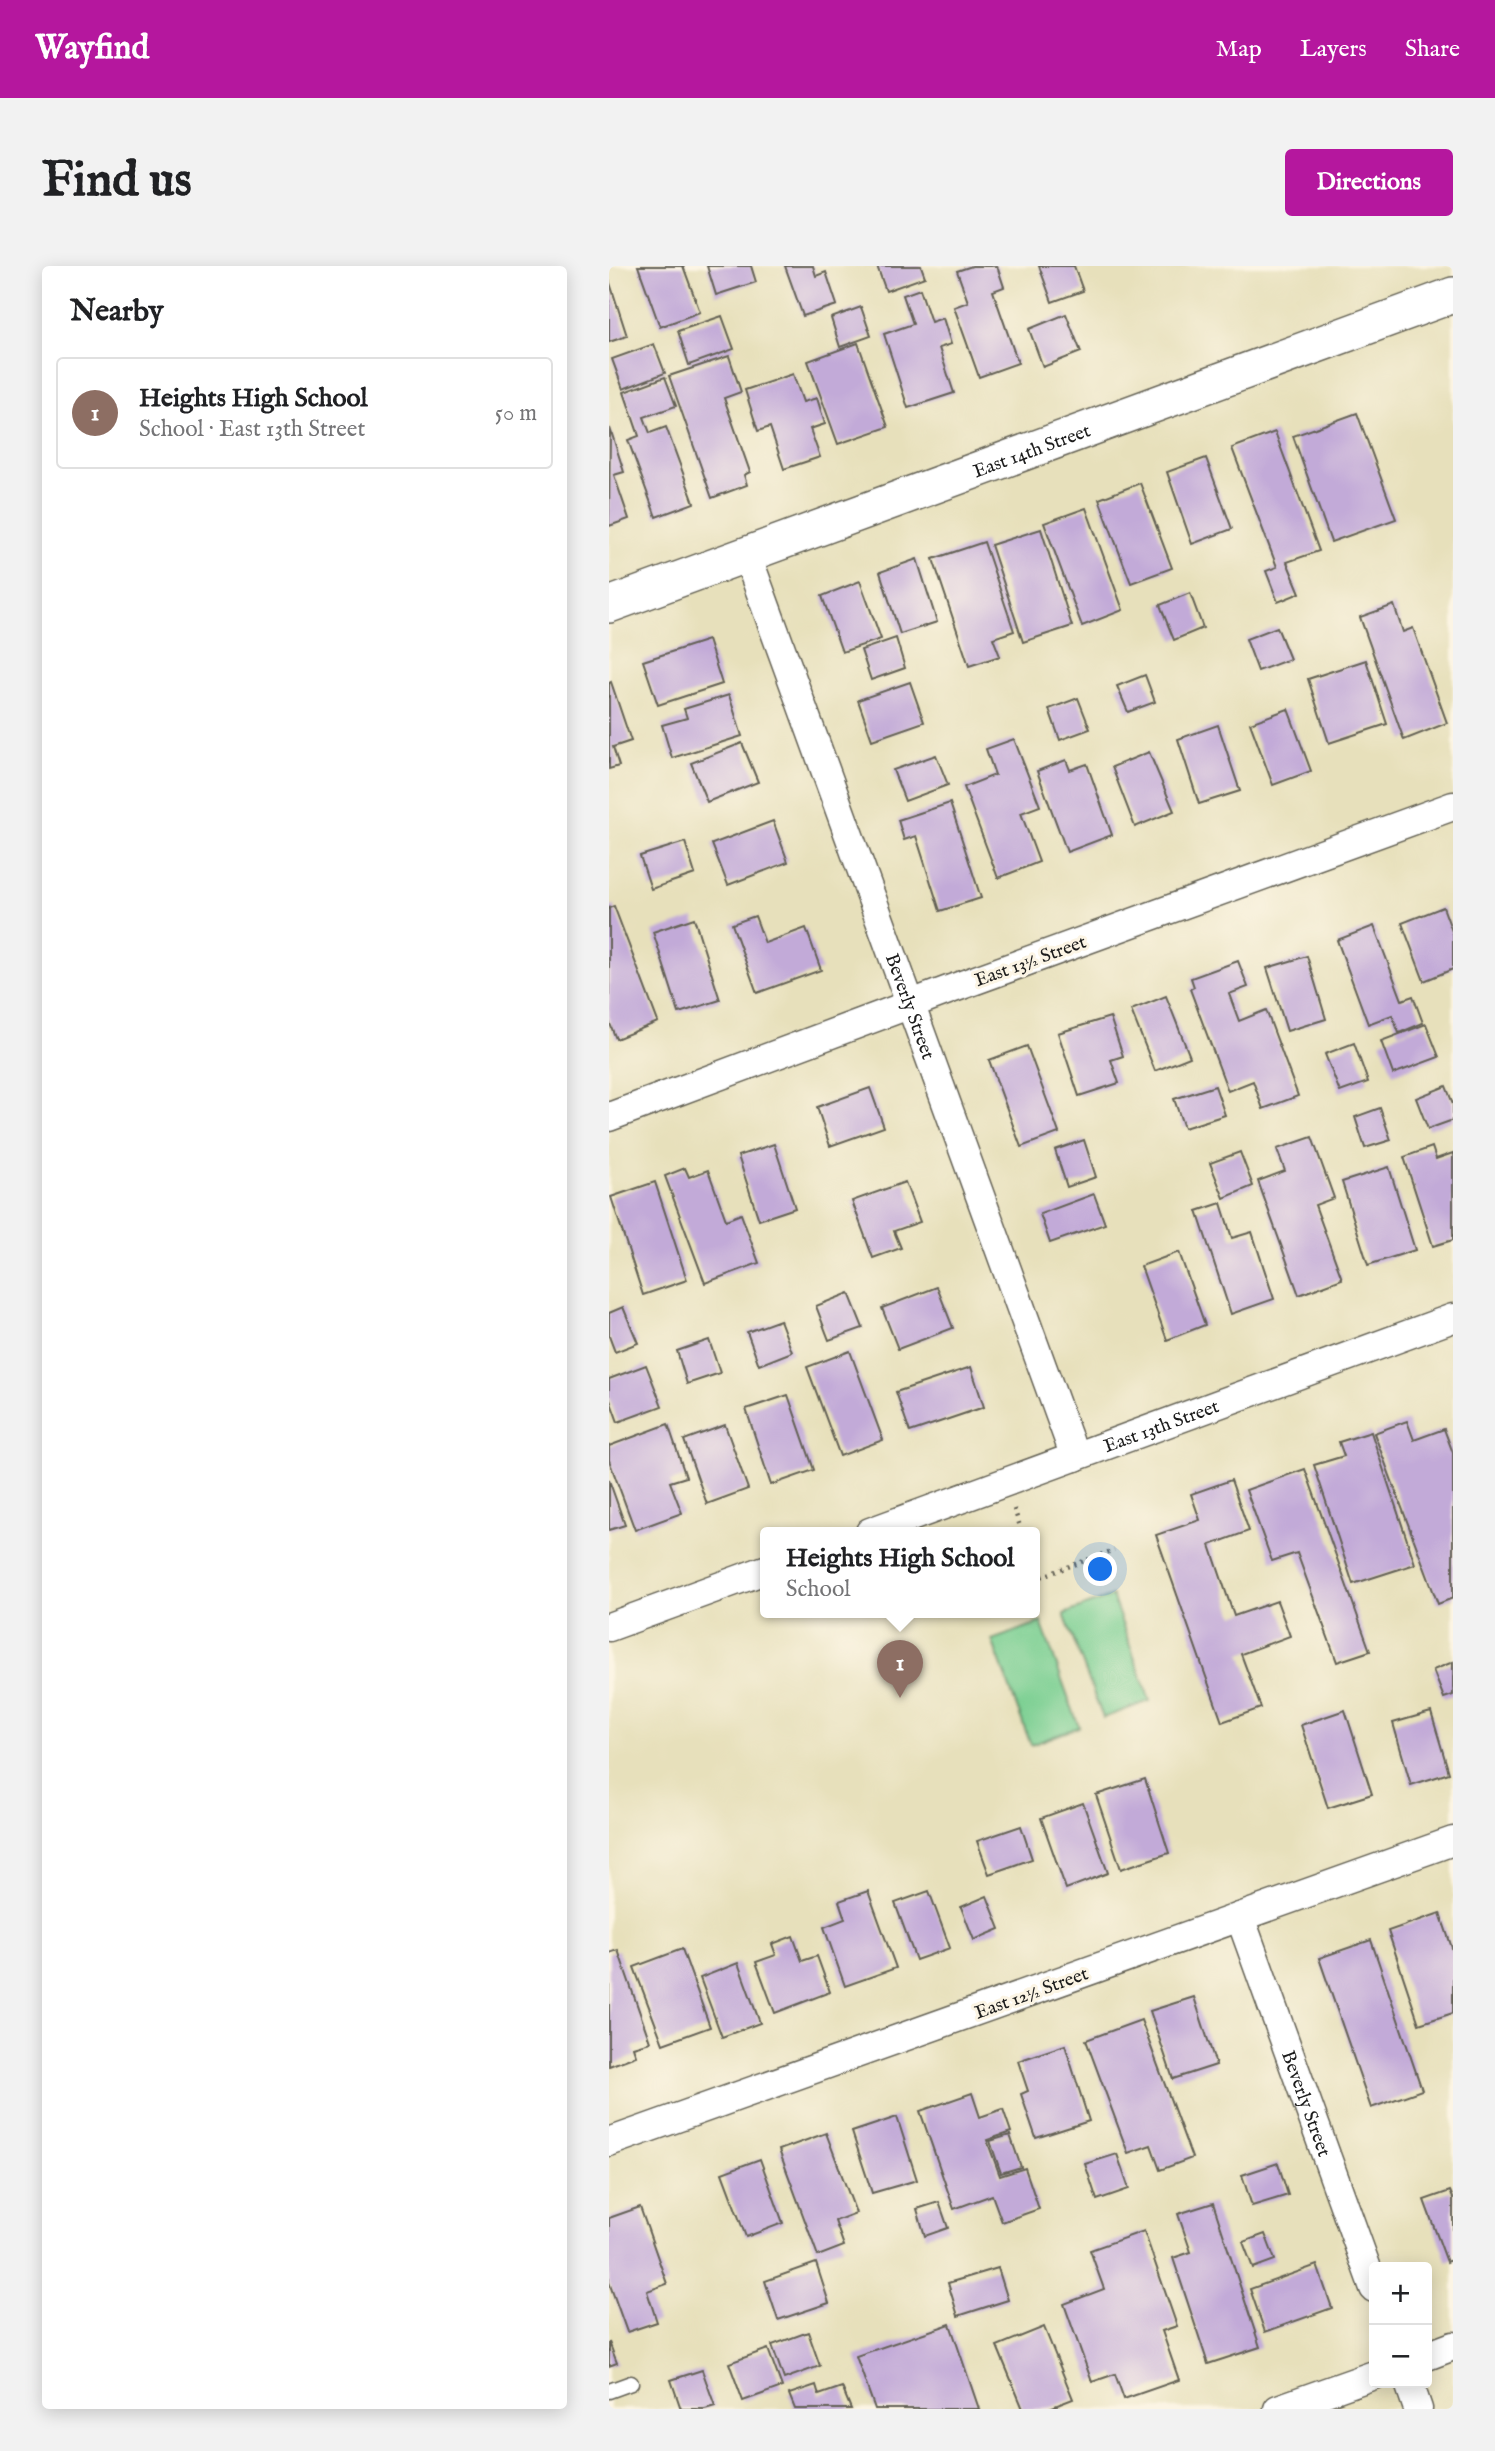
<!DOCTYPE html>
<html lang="en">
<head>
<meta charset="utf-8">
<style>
  body { margin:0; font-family:"IM FELL English",serif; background:#f2f2f2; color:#202124 }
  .controls { position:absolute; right:21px; bottom:21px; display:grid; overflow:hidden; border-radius:7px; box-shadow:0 4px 18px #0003 }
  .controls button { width:63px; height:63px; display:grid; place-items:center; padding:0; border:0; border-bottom:2px solid #e0e0e0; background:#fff; color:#202124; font:35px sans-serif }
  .you { position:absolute; left:492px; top:1304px; width:24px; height:24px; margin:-18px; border:5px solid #fff; border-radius:50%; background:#1a73e8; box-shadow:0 0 0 10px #1a73e833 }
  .badge { display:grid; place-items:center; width:46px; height:46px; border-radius:50%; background:#b5179e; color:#fff; font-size:23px; font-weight:700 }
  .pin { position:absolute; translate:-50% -58px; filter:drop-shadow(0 2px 4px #0008) }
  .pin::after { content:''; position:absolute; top:37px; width:24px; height:21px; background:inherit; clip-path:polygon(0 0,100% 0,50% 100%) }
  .popup { position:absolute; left:151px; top:1261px; width:280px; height:91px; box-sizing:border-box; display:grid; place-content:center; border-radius:7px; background:#fff; filter:drop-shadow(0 2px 5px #0005); font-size:23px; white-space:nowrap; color:#757577 }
  .popup b { font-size:26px; color:#202124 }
  .popup::after { content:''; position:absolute; left:50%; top:100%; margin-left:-14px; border:14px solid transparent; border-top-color:#fff }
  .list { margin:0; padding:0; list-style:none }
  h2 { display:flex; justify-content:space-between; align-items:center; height:91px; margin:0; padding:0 28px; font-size:30px }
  h2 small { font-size:23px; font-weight:400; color:#757577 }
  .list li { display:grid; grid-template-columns:46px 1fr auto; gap:21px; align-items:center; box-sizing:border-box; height:112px; margin:0 14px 14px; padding:0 14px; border:2px solid #e0e0e0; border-radius:7px }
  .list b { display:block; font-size:26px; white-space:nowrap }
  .list p { margin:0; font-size:23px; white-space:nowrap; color:#757577 }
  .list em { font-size:23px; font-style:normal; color:#757577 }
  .map { position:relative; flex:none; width:844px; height:2143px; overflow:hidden; border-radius:7px }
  header { display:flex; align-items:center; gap:42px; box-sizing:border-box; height:98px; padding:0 35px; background:#b5179e; color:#fff }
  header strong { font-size:33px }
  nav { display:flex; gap:38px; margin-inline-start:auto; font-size:24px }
  .intro { display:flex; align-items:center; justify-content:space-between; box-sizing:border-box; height:168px; padding:0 42px }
  h1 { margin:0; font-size:49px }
  .button { padding:18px 32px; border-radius:7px; background:#b5179e; color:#fff; font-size:24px; font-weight:700 }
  main { display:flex; gap:42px; padding:0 42px }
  aside { flex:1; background:#fff; border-radius:7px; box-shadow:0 4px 18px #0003 }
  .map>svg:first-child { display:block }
  .green { fill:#7acf92; stroke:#4b7657; stroke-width:2 }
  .building { fill:#c2aad8 }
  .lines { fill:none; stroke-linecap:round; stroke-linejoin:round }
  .service-casing { stroke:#636154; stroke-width:17 }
  .minor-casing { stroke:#636154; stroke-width:31 }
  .tertiary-casing { stroke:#636154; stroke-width:38 }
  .path { stroke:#636154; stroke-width:4.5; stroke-dasharray:2 5; stroke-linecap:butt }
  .service { stroke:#fff; stroke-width:14 }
  .minor { stroke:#fff; stroke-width:28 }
  .tertiary { stroke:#fff; stroke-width:35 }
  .labels { text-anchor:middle; stroke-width:6; stroke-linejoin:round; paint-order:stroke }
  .street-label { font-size:19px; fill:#1c1c1c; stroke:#fcf5e5 }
</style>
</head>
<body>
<header>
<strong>Wayfind</strong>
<nav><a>Map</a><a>Layers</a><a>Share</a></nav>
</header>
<div class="intro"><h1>Find us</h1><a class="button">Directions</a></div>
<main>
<aside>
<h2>Nearby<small></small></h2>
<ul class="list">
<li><span class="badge" style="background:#8d6e63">1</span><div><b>Heights High School</b><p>School · East 13th Street</p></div><em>50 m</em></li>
</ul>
</aside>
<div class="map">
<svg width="844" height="2143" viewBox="0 0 844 2143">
  <rect width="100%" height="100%" fill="#fcf5e5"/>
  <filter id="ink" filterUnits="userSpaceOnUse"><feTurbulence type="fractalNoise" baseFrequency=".0143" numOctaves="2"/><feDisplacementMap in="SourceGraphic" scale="14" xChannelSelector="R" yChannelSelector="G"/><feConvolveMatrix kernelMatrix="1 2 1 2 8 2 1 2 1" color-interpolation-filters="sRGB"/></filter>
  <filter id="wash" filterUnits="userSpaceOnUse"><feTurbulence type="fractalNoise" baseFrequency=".00686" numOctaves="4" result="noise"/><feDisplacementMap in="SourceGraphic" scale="28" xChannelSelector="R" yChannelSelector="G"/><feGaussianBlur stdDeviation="1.57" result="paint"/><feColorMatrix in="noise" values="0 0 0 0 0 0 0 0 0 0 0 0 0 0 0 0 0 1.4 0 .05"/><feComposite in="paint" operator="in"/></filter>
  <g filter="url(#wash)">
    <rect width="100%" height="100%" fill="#e7e0bb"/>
    <!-- green -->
    <g class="green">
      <polygon points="503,1330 541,1435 494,1452 455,1348"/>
      <polygon points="432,1356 470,1461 422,1479 383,1374"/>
    </g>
    <g id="blocks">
      <!-- building -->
      <g class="building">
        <polygon points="29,0 74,0 91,46 51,61"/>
        <polygon points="98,0 142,0 147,16 107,29"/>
        <polygon points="176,0 204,0 207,10 217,6 228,39 194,50"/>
        <polygon points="268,0 312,0 316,11 277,25"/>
        <polygon points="363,0 388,0 395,21 384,25 409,97 370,111 345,41 359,36 348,5"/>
        <polygon points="430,0 465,0 474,25 443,36"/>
        <polygon points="0,14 18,70 0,76"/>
        <polygon points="311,23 322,56 334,52 342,78 330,82 345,127 299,142 275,68 304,58 294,29"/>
        <polygon points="252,41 262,70 231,81 222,52"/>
        <polygon points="457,48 472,86 434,101 420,63"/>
        <polygon points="113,50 125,83 80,99 69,65"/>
        <polygon points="249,77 279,161 229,178 199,95"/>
        <polygon points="45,78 56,107 14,123 3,93"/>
        <polygon points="120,90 132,126 115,132 141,206 135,209 138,219 103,232 60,110"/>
        <polygon points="184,108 194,136 208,132 216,158 201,163 211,191 175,203 161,161 149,165 136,124"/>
        <polygon points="56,111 67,140 35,151 41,167 57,161 85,237 47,251 19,174 30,170 15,126"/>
        <polygon points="748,147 787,253 722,276 684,170"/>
        <polygon points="1,162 15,206 5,209 20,253 0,260"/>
        <polygon points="666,166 710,285 678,296 691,327 669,336 657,305 668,301 623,182"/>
        <polygon points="597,192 623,263 583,278 558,206"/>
        <polygon points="531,217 563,302 522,317 490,233"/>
        <polygon points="477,242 514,344 473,360 435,257"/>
        <polygon points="432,263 463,360 414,376 382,279"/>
        <polygon points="375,276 405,365 384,372 391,390 360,400 324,293"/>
        <polygon points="308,293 328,356 291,368 271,306"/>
        <polygon points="251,315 272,373 233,386 213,330"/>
        <polygon points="581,327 594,362 565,374 551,339"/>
        <polygon points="785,339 794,366 804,362 838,457 795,474 751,351"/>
        <polygon points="668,361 681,393 649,405 637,373"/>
        <polygon points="287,372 296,402 262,414 252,384"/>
        <polygon points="99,374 113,418 49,439 34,395"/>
        <polygon points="757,394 778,458 720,477 699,413"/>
        <polygon points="536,409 546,436 519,446 508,420"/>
        <polygon points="2,416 22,475 4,481 10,500 0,503 0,417"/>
        <polygon points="301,416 315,456 263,474 249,434"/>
        <polygon points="120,429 133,470 63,492 53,459 78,452 75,443"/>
        <polygon points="469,432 481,463 451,474 440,443"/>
        <polygon points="679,443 702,505 664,519 641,457"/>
        <polygon points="609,459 631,525 590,538 569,473"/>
        <polygon points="405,473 431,540 412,547 430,596 389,612 355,521 386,509 377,483"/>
        <polygon points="133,477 149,516 98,536 82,497"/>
        <polygon points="540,486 565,545 526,561 503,501"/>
        <polygon points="327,489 339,519 296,535 284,504"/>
        <polygon points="457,494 461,504 478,498 503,569 458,586 428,505"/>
        <polygon points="341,537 372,632 331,645 307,570 295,574 289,554"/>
        <polygon points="164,555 179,596 119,619 103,578"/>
        <polygon points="76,576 86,608 42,623 31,590"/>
        <polygon points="5,640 49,756 7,773 0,755 0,642"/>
        <polygon points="834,641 844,668 844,703 815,715 793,657"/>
        <polygon points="146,650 156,677 197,662 212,704 148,727 123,658"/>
        <polygon points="85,652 111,734 70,747 44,666"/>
        <polygon points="765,660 793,734 804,730 814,757 790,767 783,749 759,758 728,674"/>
        <polygon points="698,690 717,753 678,765 658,702"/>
        <polygon points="629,695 639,721 620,728 630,755 657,744 689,830 654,843 644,815 619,825 581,723 585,721 582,712"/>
        <polygon points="557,730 581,791 546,805 522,744"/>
        <polygon points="501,751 514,790 502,794 510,817 470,830 449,767"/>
        <polygon points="817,758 830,791 784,808 772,775"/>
        <polygon points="745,777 759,816 731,826 716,788"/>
        <polygon points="418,780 450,867 412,881 380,794"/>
        <polygon points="606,820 616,849 575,862 565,833"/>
        <polygon points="837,820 844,838 844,854 819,863 807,832"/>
        <polygon points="261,822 275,861 221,880 208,841"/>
        <polygon points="771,842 782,874 756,882 746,851"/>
        <polygon points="703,871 725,932 706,939 733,1013 690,1029 649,915 676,905 668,883"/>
        <polygon points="475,874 487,911 458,921 446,884"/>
        <polygon points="165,878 186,942 150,954 129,890"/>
        <polygon points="823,881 827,893 844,887 844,974 824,980 795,891"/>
        <polygon points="631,886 644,920 615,932 601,897"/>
        <polygon points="780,901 806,984 759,999 733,916"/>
        <polygon points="76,902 80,911 99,904 117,954 132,948 150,997 96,1017 56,910"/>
        <polygon points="46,916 78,1014 34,1029 2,931"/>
        <polygon points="296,916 311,956 285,965 292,982 264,992 243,935"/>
        <polygon points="485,928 496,958 441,977 431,948"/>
        <polygon points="612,937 623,972 643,966 665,1033 622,1048 588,945"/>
        <polygon points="570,986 596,1059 558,1074 532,1000"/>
        <polygon points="328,1021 344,1062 289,1083 273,1042"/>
        <polygon points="240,1027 254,1062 220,1074 207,1040"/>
        <polygon points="14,1041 29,1077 6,1086 0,1070 0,1047"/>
        <polygon points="171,1054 183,1086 150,1099 138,1066"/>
        <polygon points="100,1074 111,1107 78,1118 68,1085"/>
        <polygon points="241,1085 274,1174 231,1190 198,1101"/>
        <polygon points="37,1099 53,1140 9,1156 0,1131 0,1113"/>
        <polygon points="362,1101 375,1141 301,1166 287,1126"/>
        <polygon points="179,1129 205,1204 162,1219 137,1143"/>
        <polygon points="798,1155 805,1174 835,1163 844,1187 844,1332 829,1338 765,1167"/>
        <polygon points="59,1158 77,1211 61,1216 73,1247 26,1264 0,1194 0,1180"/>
        <polygon points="116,1159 139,1223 98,1238 75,1174"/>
        <polygon points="762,1166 806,1298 744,1318 705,1199 735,1190 730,1176"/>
        <polygon points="696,1203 761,1385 728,1396 688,1287 663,1295 637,1224"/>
        <polygon points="0,1214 16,1259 0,1264"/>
        <polygon points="622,1214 640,1265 601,1279 625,1350 668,1335 681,1370 632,1388 652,1442 613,1456 547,1269 591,1254 582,1228"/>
        <polygon points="844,1396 844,1429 835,1432 824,1404"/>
        <polygon points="736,1444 763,1528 719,1542 692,1459"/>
        <polygon points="822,1446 840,1507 802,1519 784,1457"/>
        <polygon points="536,1513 560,1587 512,1603 487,1529"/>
        <polygon points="474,1537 499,1607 457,1623 432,1552"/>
        <polygon points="412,1560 423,1593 380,1608 368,1575"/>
        <polygon points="259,1625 287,1702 236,1720 215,1661 236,1653 230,1635"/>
        <polygon points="320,1625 341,1682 307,1694 286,1637"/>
        <polygon points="378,1630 391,1663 365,1674 352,1641"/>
        <polygon points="831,1647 844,1685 844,1747 810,1758 779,1665"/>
        <polygon points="184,1670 193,1695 208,1690 221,1726 166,1747 147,1696 167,1689 163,1678"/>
        <polygon points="762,1674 813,1824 762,1842 710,1692"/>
        <polygon points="73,1683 101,1761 54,1778 25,1701"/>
        <polygon points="9,1684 41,1776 24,1781 27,1790 0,1800 0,1687"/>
        <polygon points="129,1697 151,1757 113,1771 91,1712"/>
        <polygon points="585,1731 607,1799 564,1813 541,1745"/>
        <polygon points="532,1754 583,1892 551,1904 542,1879 519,1887 477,1774"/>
        <polygon points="456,1779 480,1855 427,1872 412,1828 419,1825 409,1795"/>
        <polygon points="363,1827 371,1851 394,1843 402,1866 378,1874 391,1910 416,1902 430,1943 393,1956 383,1929 345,1943 311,1845"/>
        <polygon points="288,1851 308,1914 263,1927 243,1866"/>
        <polygon points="217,1867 247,1947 226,1955 235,1980 209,1990 170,1884"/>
        <polygon points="401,1869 412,1901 392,1907 381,1875"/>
        <polygon points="508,1888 520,1923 488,1934 476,1898"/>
        <polygon points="151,1893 174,1957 137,1971 113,1907"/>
        <polygon points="669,1897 679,1929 643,1940 633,1909"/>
        <polygon points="841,1925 844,1932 844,1993 838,1996 815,1934"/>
        <polygon points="330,1936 339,1962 316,1970 308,1943"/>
        <polygon points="604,1937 651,2081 599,2098 564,1992 582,1986 569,1948"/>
        <polygon points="31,1941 58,2018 38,2025 48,2056 18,2066 0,2016 0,1952"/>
        <polygon points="535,1965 568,2060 553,2065 570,2114 515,2133 506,2108 483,2116 455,2038 495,2023 481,1984"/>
        <polygon points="656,1968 666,1994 644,2002 634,1976"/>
        <polygon points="207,1997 220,2037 169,2054 156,2015"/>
        <polygon points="708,1999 723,2042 656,2066 641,2023"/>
        <polygon points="389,2002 399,2034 349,2050 339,2017"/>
        <polygon points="341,2058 370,2143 266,2143 247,2090"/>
        <polygon points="435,2061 464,2133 438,2143 414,2143 388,2080"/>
        <polygon points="199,2066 211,2100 175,2113 163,2079"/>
        <polygon points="0,2076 8,2097 0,2100"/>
        <polygon points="159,2083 173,2121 134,2135 120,2097"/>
        <polygon points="93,2104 106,2140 96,2143 72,2143 62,2114"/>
        <polygon points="207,2119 210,2129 233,2121 242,2143 186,2143 180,2128"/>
      </g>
    </g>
  </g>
  <g filter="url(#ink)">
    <use href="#blocks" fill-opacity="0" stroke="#636154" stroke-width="2"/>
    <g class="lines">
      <defs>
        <polyline id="service" points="0,2125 22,2117"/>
        <g id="minor">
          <path id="s1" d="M138,289L466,1191"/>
          <polyline points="0,851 342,723 844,540"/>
          <path id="s2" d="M261,1266L844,1052"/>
          <polyline points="0,1361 156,1304"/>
          <path id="s3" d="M631,1651L765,2022"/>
          <polyline points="0,1876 844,1575"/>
          <polyline points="818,2090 844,2080"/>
          <polyline points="800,2117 809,2143"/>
          <polyline points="669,2143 765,2109"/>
        </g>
        <g id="tertiary">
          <path id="s4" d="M0,339L844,29"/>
        </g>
      </defs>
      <!-- service casing -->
      <use href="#service" class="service-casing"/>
      <!-- minor casing -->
      <use href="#minor" class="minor-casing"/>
      <!-- tertiary casing -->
      <use href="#tertiary" class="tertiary-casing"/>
      <!-- path -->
      <g class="path">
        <polyline points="405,1243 413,1266"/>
        <polyline points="426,1303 429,1312"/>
        <polyline points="426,1313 505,1284"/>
      </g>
      <!-- service -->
      <use href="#service" class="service"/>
      <!-- minor -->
      <use href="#minor" class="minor"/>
      <!-- tertiary -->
      <use href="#tertiary" class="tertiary"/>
    </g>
  </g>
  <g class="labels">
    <!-- street labels -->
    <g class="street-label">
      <text dy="7" stroke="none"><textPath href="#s4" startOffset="450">East 14th Street</textPath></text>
      <text transform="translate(421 694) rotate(-20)" y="7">East 13½ Street</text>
      <text dy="7" stroke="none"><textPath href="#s1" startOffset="480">Beverly Street</textPath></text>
      <text dy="7" stroke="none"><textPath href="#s2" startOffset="310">East 13th Street</textPath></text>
      <text transform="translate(422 1726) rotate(-20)" y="7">East 12½ Street</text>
      <text dy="7" stroke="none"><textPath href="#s3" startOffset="198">Beverly Street</textPath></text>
    </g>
  </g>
</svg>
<div class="controls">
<button>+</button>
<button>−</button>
</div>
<div class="you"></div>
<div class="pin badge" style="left:291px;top:1432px;background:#8d6e63">1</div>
<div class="popup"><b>Heights High School</b>School</div>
</div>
</main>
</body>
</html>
